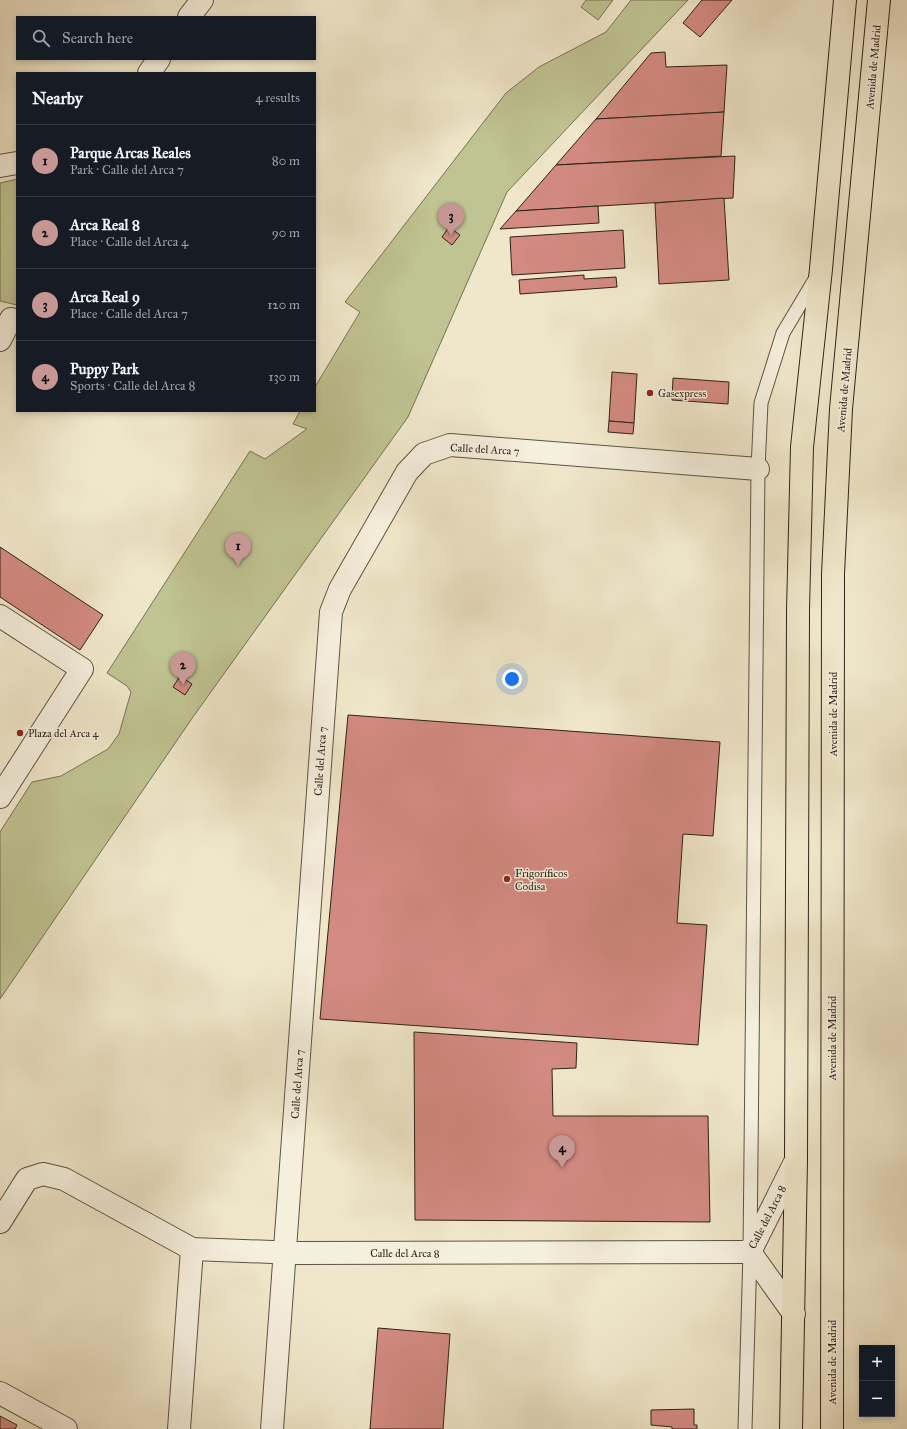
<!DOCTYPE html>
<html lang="en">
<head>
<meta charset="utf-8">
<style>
  body { margin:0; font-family:"IM FELL Great Primer",serif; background:#20242c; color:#f1f3f6 }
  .controls { position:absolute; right:12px; bottom:12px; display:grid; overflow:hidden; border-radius:0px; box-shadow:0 2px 6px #0003 }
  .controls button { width:36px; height:36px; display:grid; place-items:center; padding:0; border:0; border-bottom:1px solid #363941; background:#171b24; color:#f1f3f6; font:20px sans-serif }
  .you { position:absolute; left:512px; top:679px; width:14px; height:14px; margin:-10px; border:3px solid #fff; border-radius:50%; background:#1a73e8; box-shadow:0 0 0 6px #1a73e833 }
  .badge { display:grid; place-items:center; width:26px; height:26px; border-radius:50%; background:#c59692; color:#111; font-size:13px; font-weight:700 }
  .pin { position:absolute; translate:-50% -33px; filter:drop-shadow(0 1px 2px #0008) }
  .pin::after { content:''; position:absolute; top:21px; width:14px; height:12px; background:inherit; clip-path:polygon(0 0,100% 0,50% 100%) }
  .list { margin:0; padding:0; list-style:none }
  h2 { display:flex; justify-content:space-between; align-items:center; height:52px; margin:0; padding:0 16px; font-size:17px }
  h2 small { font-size:13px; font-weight:400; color:#9ea1a6 }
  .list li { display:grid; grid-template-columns:26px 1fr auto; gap:12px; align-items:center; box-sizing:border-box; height:72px; padding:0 16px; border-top:1px solid #363941 }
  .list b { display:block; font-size:15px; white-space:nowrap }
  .list p { margin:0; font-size:13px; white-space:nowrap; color:#9ea1a6 }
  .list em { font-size:13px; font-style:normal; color:#9ea1a6 }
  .icon { flex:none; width:22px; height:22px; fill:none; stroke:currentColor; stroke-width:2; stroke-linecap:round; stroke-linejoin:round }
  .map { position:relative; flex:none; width:907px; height:1429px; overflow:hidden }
  .search { position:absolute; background:#171b24; box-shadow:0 2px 6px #0003; left:16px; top:16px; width:300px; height:44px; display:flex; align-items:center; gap:10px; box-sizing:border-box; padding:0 14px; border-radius:0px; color:#9ea1a6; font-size:15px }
  .panel { position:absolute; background:#171b24; box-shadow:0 2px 6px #0003; left:16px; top:72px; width:300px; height:340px; border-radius:0px }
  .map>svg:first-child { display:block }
  .green { fill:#c0c392; stroke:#767355 }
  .building { fill:#d38a81; stroke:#2d2318 }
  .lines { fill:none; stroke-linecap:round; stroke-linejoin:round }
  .lane-casing { stroke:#5e5444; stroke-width:15 }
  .street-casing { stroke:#5e5444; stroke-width:24 }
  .primary-casing { stroke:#2d2318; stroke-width:24 }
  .lane { stroke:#f5efdd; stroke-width:13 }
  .street { stroke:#f5efdd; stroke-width:22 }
  .primary { stroke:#f0e7ca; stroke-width:22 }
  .poi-dot { fill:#8f2418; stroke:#f5efdd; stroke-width:1.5 }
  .labels { text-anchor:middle; stroke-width:3; stroke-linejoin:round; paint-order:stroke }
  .street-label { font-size:11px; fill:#2d2318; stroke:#f5efdd }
  .poi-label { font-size:11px; fill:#2d2318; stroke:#f5efdd; text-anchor:start }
</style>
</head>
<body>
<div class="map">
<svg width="907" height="1429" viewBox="0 0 907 1429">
  <rect width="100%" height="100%" fill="#f0e7ca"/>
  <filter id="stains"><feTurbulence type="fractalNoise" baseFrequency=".005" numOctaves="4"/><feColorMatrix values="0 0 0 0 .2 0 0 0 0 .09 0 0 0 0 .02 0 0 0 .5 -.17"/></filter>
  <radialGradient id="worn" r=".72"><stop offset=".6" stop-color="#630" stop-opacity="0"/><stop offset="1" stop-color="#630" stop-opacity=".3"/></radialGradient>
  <!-- green -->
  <g class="green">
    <polygon points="586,0 613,0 598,20 581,7"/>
    <polygon points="631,0 688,0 507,192 408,417 193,717 0,999 0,832 32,782 61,776 108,749 119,734 131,692 127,686 107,673 250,451 265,459 307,429 293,424 300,411 315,411 315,387 360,312 345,302 506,93 539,67 606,32"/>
    <polygon points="17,179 17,305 0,301 0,183"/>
  </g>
  <!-- building -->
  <g class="building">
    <polygon points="702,0 732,0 700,37 683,23"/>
    <polygon points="665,52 666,67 727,65 724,112 596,119 651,53"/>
    <polygon points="724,112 721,156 556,165 596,119"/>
    <polygon points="735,156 733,198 516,211 556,165"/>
    <polygon points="724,198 729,280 659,284 655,203"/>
    <polygon points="598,206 599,223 500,229 516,211"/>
    <polygon points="449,227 460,235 452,245 442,237"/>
    <polygon points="623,230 625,268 512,275 510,237"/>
    <polygon points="584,275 584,279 616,277 617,287 520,294 519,280"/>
    <polygon points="612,372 637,374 634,423 609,421"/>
    <polygon points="673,378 729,382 728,404 672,400"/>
    <polygon points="609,421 634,423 633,434 608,432"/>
    <polygon points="0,547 103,615 80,650 0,597"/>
    <polygon points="180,676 192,684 185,695 173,687"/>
    <polygon points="348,715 720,742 713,836 683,834 677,923 707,925 698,1045 320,1019"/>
    <polygon points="414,1032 577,1043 576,1068 552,1069 553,1116 708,1116 710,1222 415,1220"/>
    <polygon points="378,1328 450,1334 443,1429 370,1429"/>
    <polygon points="694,1409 694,1425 697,1425 697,1429 672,1429 672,1427 651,1425 651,1410"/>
    <polygon points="0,1416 17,1425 15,1429 0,1429"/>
  </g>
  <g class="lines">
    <defs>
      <polyline id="lane" points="745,1429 750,1252 758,469 761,403 783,333 817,276"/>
      <g id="street">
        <polyline points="189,17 202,0"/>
        <polyline points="149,73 159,59"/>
        <polyline points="0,166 17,163"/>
        <polyline points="0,340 11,319"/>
        <polyline points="0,616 82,669 0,797"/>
        <polyline points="0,1222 27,1179 43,1174 64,1179 192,1249 297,1253 750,1252"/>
        <polyline points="750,1252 796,1160"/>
        <polyline points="750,1252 794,1314"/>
        <polyline points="0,1393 66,1429"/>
        <polyline points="179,1429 192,1249"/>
        <polyline points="272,1429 331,612 340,589 407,472 424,454 450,445 758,469"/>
      </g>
      <g id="primary">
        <polyline points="791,1429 796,1160 798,610 802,447 821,269 845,0"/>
        <polyline points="832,1429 833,574 841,409 879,0"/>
      </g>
    </defs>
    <!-- lane casing -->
    <use href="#lane" class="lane-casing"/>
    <!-- street casing -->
    <use href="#street" class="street-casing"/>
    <!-- primary casing -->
    <use href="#primary" class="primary-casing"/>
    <!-- lane -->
    <use href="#lane" class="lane"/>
    <!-- street -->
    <use href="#street" class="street"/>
    <!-- primary -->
    <use href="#primary" class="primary"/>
  </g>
  <!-- markers -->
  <g class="poi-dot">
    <circle cx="650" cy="393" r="4"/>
    <circle cx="20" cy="733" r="4"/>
    <circle cx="507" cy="879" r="4"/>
  </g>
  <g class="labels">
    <!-- street labels -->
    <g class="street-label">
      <text transform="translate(873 67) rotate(-85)" y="4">Avenida de Madrid</text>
      <text transform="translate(844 390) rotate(-85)" y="4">Avenida de Madrid</text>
      <text transform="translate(485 449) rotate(3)" y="4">Calle del Arca 7</text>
      <text transform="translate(833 714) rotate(-90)" y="4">Avenida de Madrid</text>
      <text transform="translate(320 761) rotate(-86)" y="4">Calle del Arca 7</text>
      <text transform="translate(832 1038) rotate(-90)" y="4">Avenida de Madrid</text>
      <text transform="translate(297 1084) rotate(-86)" y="4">Calle del Arca 7</text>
      <text transform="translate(767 1217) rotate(-63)" y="4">Calle del Arca 8</text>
      <text x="405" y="1257">Calle del Arca 8</text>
      <text transform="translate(832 1362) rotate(-90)" y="4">Avenida de Madrid</text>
    </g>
    <!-- poi labels -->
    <g class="poi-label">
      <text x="658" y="397">Gasexpress</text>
      <text x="28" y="737">Plaza del Arca 4</text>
      <text x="515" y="877">Frigoríficos<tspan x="515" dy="13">Codisa</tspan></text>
    </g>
  </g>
  <rect width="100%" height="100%" filter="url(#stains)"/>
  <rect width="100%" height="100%" fill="url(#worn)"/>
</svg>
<div class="controls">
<button>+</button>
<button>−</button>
</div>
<div class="you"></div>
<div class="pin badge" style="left:238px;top:566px">1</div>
<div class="pin badge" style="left:183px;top:685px">2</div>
<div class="pin badge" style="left:451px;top:236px">3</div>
<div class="pin badge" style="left:562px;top:1168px">4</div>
<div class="search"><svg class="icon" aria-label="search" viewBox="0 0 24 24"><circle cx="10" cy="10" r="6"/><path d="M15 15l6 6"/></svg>Search here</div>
<section class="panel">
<h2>Nearby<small>4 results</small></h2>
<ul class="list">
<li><span class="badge">1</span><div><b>Parque Arcas Reales</b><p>Park · Calle del Arca 7</p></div><em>80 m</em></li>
<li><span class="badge">2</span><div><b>Arca Real 8</b><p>Place · Calle del Arca 4</p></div><em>90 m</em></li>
<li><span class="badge">3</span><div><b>Arca Real 9</b><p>Place · Calle del Arca 7</p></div><em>120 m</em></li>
<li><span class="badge">4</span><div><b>Puppy Park</b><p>Sports · Calle del Arca 8</p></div><em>130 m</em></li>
</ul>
</section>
</div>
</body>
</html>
